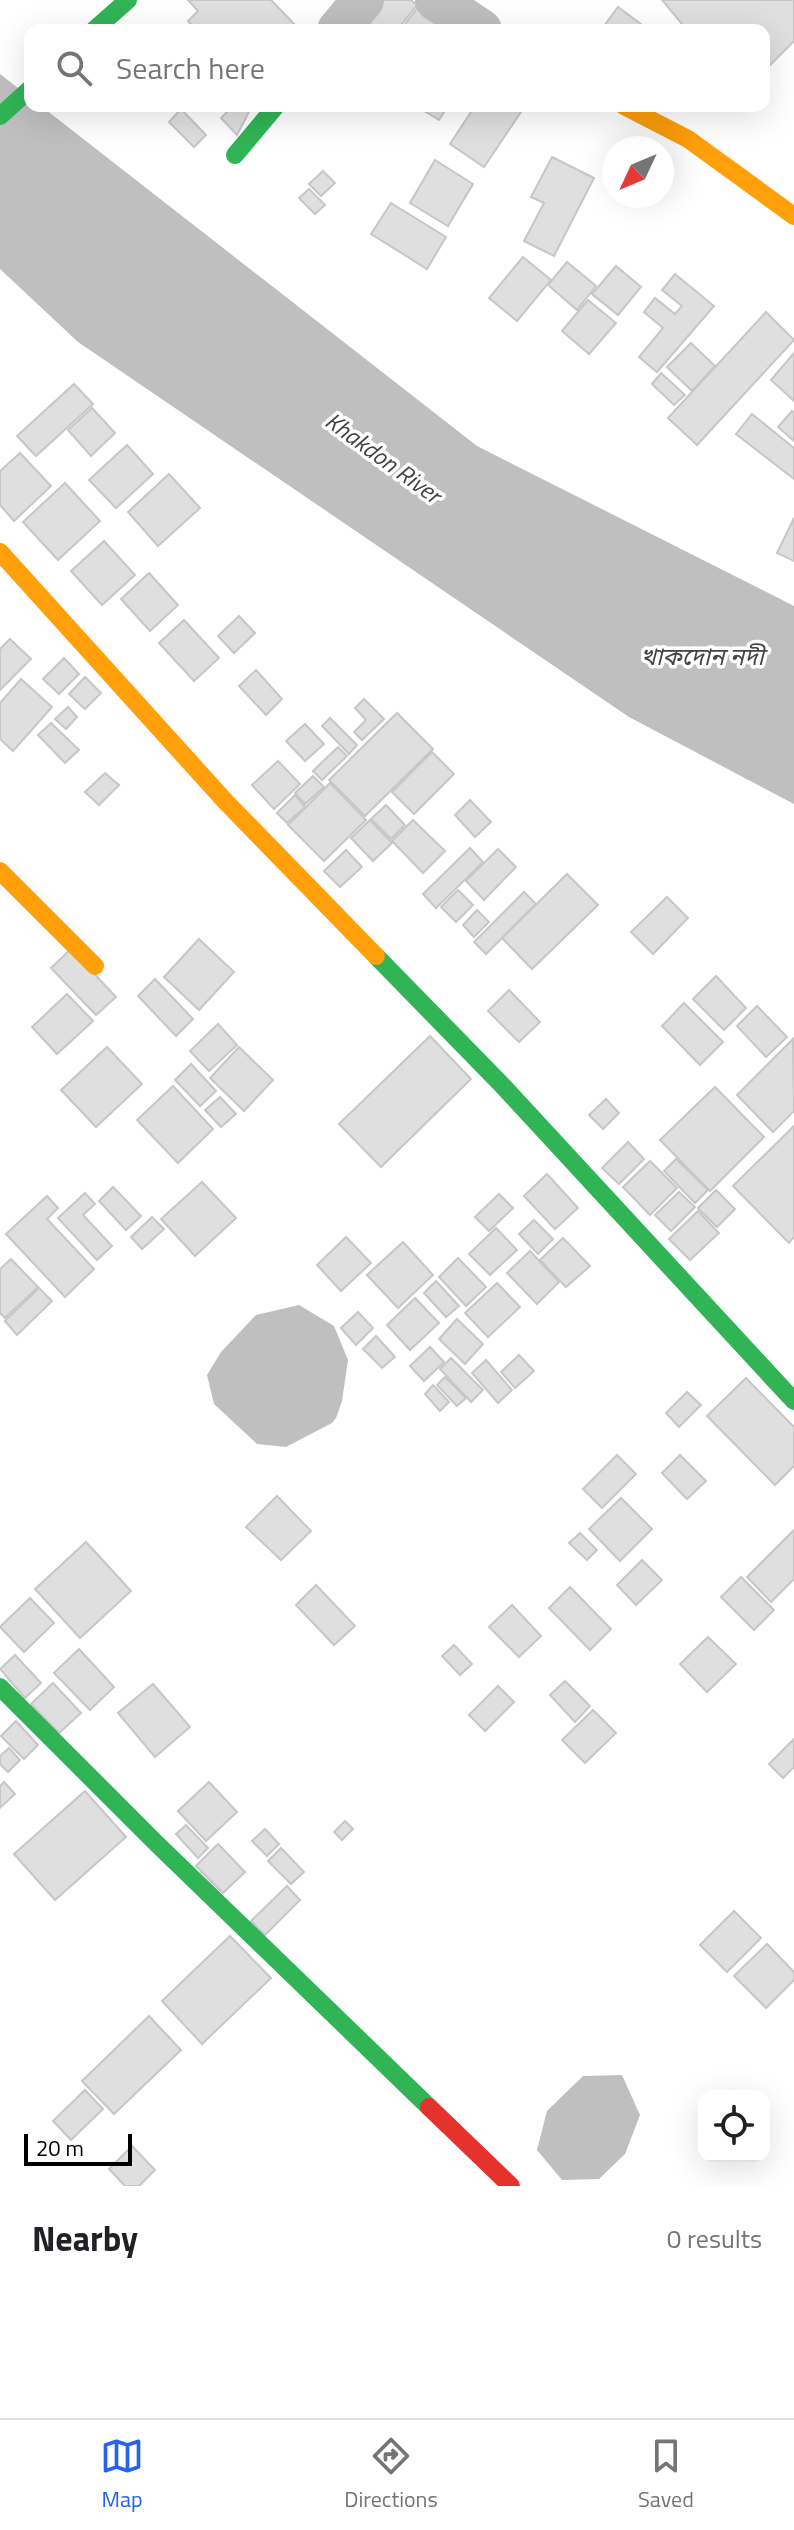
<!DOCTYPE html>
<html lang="en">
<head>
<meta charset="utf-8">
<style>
  body { margin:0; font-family:"Titillium Web","Noto Sans Bengali",sans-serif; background:#f6f6f6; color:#202124 }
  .controls { position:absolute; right:24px; bottom:24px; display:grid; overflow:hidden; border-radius:16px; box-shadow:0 8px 32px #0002 }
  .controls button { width:72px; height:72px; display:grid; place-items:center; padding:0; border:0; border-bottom:2px solid #e0e0e0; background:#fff; color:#202124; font:40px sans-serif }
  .compass { position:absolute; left:602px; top:136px; width:72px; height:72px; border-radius:50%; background:#fff; box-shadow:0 8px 32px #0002; rotate:226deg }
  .scale { position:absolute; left:24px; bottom:20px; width:108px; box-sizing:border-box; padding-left:8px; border:4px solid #000; border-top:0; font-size:22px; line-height:28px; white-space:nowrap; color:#000; -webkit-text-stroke:6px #fff; paint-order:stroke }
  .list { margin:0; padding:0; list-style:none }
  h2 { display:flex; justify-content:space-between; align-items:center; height:104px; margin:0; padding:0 32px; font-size:34px }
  h2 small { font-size:26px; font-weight:400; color:#757577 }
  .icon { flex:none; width:44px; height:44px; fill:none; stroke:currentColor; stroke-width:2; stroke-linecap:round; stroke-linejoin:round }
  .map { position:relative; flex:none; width:794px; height:2186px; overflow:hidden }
  .search { position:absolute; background:#fff; box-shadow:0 8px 32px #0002; left:24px; right:24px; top:24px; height:88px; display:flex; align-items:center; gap:20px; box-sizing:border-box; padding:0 28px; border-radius:16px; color:#757577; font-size:30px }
  .sheet { height:232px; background:#fff }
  nav { display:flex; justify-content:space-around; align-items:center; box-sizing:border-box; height:112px; border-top:2px solid #e0e0e0; background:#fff; font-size:22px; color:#757577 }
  nav a { display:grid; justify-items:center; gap:4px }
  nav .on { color:#2563eb }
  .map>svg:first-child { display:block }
  .water { fill:#bfbfbf }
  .building { fill:#dfdfdf; stroke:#c7c7c7; stroke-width:2 }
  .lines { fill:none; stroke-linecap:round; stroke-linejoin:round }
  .street { stroke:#bebebe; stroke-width:42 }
  .fast { stroke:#30b455; stroke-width:18 }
  .slow { stroke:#ff9f0a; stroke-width:18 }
  .jam { stroke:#e5322d; stroke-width:18 }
  .labels { text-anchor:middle; stroke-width:7; stroke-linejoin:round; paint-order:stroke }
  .water-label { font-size:24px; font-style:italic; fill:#444; stroke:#fff }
</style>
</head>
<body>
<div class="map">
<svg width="794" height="2186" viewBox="0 0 794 2186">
  <rect width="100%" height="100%" fill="#fff"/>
  <!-- water -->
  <g class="water">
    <polygon points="0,74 477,446 794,606 794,804 629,717 78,342 0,269"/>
    <polygon points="299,1305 334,1326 348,1360 342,1401 336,1418 332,1423 286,1447 257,1444 214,1404 207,1375 221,1352 256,1315"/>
    <polygon points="622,2075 640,2115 625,2154 599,2179 562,2180 537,2150 547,2111 583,2076"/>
  </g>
  <!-- building -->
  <g class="building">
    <polygon points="188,0 271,0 300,30 196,30 188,21 198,11"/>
    <polygon points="384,0 411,0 417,5 397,30 373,30 365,24"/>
    <polygon points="662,0 794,0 794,41 764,71 764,30 687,30"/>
    <polygon points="423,1 460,30 412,30 405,24"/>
    <polygon points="618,7 649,30 601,30"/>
    <polygon points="233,106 252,106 237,135 221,118"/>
    <polygon points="416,106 448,106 439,120"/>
    <polygon points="475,106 525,106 484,167 450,144"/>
    <polygon points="181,109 206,135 194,147 169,122"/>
    <polygon points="552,157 594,178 554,256 524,241 544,203 531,197"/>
    <polygon points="435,160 473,184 448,226 410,203"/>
    <polygon points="323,171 335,183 321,196 309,184"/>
    <polygon points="309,189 325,205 315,214 299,198"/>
    <polygon points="391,203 446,237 427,269 371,234"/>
    <polygon points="523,257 551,280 517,321 489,298"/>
    <polygon points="567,262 596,286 577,310 548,285"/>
    <polygon points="616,266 641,287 618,315 592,294"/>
    <polygon points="675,274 714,306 657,372 639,357 663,328 644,312 655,298 675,314 682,306 662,290"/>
    <polygon points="588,300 616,323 589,354 562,331"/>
    <polygon points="766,312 794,340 697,445 668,418"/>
    <polygon points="691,343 715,366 692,391 667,367"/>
    <polygon points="794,353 794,401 771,380"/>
    <polygon points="661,373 685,395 674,405 652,384"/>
    <polygon points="74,384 93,404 36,456 17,436"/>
    <polygon points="92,408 115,433 91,456 68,430"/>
    <polygon points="792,411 794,413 794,441 778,427"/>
    <polygon points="752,414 794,448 794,479 736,434"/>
    <polygon points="127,445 153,474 116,508 89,480"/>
    <polygon points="20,453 51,486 14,521 0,505 0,471"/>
    <polygon points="169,474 200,508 158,546 128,512"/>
    <polygon points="65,483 100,521 58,560 23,522"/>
    <polygon points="794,518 794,561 777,553"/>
    <polygon points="104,541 135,575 102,605 71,571"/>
    <polygon points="149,573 178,605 150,631 121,599"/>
    <polygon points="239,616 255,633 234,653 218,636"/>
    <polygon points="184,620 219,658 194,681 159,643"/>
    <polygon points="10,639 31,659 0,690 0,649"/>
    <polygon points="64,658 79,674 59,694 43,679"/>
    <polygon points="256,670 282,699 266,715 239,686"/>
    <polygon points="85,677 101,693 85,709 69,694"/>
    <polygon points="21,679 52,707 13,751 0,739 0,703"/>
    <polygon points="364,699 384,719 362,740 354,732 366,720 355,708"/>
    <polygon points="68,707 77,717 66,729 55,719"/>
    <polygon points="397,713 433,749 365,816 329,780"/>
    <polygon points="330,718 357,745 349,754 322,726"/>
    <polygon points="51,723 79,750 65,763 38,735"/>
    <polygon points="305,724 324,744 305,761 286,741"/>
    <polygon points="338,747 347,756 322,780 313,771"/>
    <polygon points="432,752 454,774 414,814 392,792"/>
    <polygon points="278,761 300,784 274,809 252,785"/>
    <polygon points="105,773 119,785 99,805 85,792"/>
    <polygon points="313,776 324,787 305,804 295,793"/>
    <polygon points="330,783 366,820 324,861 288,825"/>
    <polygon points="295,795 305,807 287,823 277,813"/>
    <polygon points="470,800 491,822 475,837 455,815"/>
    <polygon points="386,805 405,825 391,839 371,819"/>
    <polygon points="370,820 392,843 373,861 351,838"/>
    <polygon points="413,820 445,851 423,873 392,841"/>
    <polygon points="470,848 483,862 436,908 423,894"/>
    <polygon points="498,849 516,867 484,900 466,881"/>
    <polygon points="346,850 362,867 340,887 324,871"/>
    <polygon points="567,874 598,905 532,969 502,938"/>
    <polygon points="458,890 473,905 456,922 441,907"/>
    <polygon points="524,892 536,904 486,954 474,942"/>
    <polygon points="667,897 688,918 653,954 631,932"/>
    <polygon points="477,910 489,922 474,937 463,925"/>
    <polygon points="199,939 234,972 199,1010 164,977"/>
    <polygon points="71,949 116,997 96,1015 51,968"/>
    <polygon points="716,976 746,1008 724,1030 693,999"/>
    <polygon points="155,979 193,1019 176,1036 138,996"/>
    <polygon points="509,990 540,1022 519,1042 488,1011"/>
    <polygon points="67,994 93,1021 57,1054 32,1027"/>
    <polygon points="684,1003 723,1042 700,1065 662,1026"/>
    <polygon points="757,1006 787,1037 766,1057 737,1026"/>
    <polygon points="218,1024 237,1045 209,1071 190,1051"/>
    <polygon points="430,1036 471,1079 381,1167 339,1124"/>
    <polygon points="793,1039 794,1111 773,1132 737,1095"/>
    <polygon points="107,1047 142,1084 96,1127 61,1090"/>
    <polygon points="239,1047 273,1080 244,1111 210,1078"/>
    <polygon points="191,1064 216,1091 200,1106 175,1080"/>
    <polygon points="173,1086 213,1129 178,1163 137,1120"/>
    <polygon points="715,1087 764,1137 710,1191 660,1140"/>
    <polygon points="220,1097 236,1114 221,1127 205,1110"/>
    <polygon points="606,1099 619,1113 603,1129 589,1115"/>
    <polygon points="794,1126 794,1237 789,1243 733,1186"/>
    <polygon points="628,1142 644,1159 619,1184 602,1168"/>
    <polygon points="676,1159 708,1190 695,1203 664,1171"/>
    <polygon points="650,1161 677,1188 650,1215 623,1187"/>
    <polygon points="547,1174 578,1208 555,1229 524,1196"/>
    <polygon points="202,1182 236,1218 195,1256 161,1219"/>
    <polygon points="113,1187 141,1216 126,1230 99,1201"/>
    <polygon points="716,1190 735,1209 717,1227 698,1208"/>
    <polygon points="679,1192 695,1207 671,1231 655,1215"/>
    <polygon points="85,1193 95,1204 83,1215 112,1246 97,1260 58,1218"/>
    <polygon points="499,1194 513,1208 489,1231 475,1217"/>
    <polygon points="47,1196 58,1208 47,1219 94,1269 65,1297 6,1234"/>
    <polygon points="698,1211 719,1233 690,1260 669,1239"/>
    <polygon points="152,1217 164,1229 142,1249 131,1237"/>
    <polygon points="534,1220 553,1239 538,1254 519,1234"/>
    <polygon points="496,1228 517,1250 490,1275 469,1254"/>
    <polygon points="346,1237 371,1263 341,1291 317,1265"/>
    <polygon points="563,1238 590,1266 566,1287 540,1260"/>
    <polygon points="403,1242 433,1275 398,1308 367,1275"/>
    <polygon points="530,1251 559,1282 537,1304 507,1273"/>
    <polygon points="458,1258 486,1287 466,1306 439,1277"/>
    <polygon points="11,1259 38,1287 5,1318 0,1313 0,1269"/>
    <polygon points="436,1281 459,1306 446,1317 424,1293"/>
    <polygon points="497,1283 520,1307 488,1337 465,1313"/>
    <polygon points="39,1288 52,1301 17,1335 5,1321"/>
    <polygon points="415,1298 439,1323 410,1350 387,1325"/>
    <polygon points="358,1312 373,1328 356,1345 341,1328"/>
    <polygon points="457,1319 483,1344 465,1364 439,1339"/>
    <polygon points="376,1336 395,1357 382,1368 363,1349"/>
    <polygon points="430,1347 444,1362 424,1381 410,1366"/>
    <polygon points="519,1355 534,1371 515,1388 501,1372"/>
    <polygon points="451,1358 483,1390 471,1402 440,1369"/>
    <polygon points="486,1360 512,1390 498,1403 472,1373"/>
    <polygon points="445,1377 466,1398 457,1406 437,1385"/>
    <polygon points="746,1378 794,1427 794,1466 775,1485 707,1416"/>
    <polygon points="433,1385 449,1402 440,1411 425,1394"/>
    <polygon points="687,1392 701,1405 679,1427 666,1413"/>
    <polygon points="617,1455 636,1474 602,1508 583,1489"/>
    <polygon points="680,1455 706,1481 687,1499 662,1473"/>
    <polygon points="277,1496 311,1531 281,1560 246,1527"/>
    <polygon points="621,1498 652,1529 620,1561 589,1529"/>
    <polygon points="794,1530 794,1579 771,1602 747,1577"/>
    <polygon points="580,1533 597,1550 587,1560 569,1543"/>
    <polygon points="86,1542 131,1591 80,1638 35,1589"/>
    <polygon points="642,1560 662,1580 636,1605 617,1585"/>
    <polygon points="741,1577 774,1610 754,1630 721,1597"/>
    <polygon points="316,1585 355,1626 334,1645 296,1605"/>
    <polygon points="570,1587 611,1629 590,1650 549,1608"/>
    <polygon points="30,1598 54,1623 24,1652 0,1627"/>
    <polygon points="512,1605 541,1636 519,1657 489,1627"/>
    <polygon points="708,1637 736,1664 707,1692 680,1664"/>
    <polygon points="454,1645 472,1664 460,1675 442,1656"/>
    <polygon points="79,1649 114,1687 90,1710 54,1673"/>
    <polygon points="15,1655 41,1683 25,1698 0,1669"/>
    <polygon points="565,1681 590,1706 575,1722 550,1695"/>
    <polygon points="53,1683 81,1713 59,1733 31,1704"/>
    <polygon points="153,1684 190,1727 155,1757 118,1713"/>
    <polygon points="498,1686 514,1702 485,1731 469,1715"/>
    <polygon points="593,1710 616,1733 585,1763 562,1740"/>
    <polygon points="16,1721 38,1745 24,1759 1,1736"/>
    <polygon points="794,1739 794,1767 783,1778 769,1764"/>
    <polygon points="9,1748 20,1760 8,1772 0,1764 0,1756"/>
    <polygon points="4,1782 15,1794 0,1808 0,1786"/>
    <polygon points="209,1782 237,1812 206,1841 178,1811"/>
    <polygon points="85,1791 126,1837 55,1900 14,1854"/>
    <polygon points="345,1821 353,1829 342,1840 334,1832"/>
    <polygon points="186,1825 208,1848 198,1858 176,1834"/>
    <polygon points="265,1829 279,1844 267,1856 252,1841"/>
    <polygon points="218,1844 245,1872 223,1893 196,1866"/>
    <polygon points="281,1848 304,1872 291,1884 268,1861"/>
    <polygon points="287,1886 300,1900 265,1935 251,1921"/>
    <polygon points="734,1911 761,1938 727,1972 700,1945"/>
    <polygon points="230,1936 271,1978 202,2044 162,2001"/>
    <polygon points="767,1944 794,1972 794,1980 766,2008 734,1976"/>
    <polygon points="149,2016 181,2050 114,2114 82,2081"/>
    <polygon points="85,2090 103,2109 71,2140 53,2121"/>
    <polygon points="132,2146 155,2170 139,2186 125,2186 109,2169"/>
  </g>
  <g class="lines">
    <!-- street -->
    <g class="street">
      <polyline points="436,0 481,30"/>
      <polyline points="338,30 363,0"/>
    </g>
    <!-- fast -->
    <g class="fast">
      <polyline points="94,30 128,0"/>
      <polyline points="0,116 30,89"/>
      <polyline points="235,155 276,106"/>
      <polyline points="376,956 501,1084 794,1401"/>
      <polyline points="0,1687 156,1843 429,2107"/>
    </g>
    <!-- slow -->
    <g class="slow">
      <polyline points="624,106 688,139 794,216"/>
      <polyline points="0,552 225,801 376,956"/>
      <polyline points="0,871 95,966"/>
    </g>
    <!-- jam -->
    <polyline class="jam" points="429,2107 511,2186"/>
  </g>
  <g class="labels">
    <!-- water labels -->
    <g class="water-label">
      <text transform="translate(383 458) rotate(36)" y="8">Khakdon River</text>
      <text x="702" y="665">খাকদোন নদী</text>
    </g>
  </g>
</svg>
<div class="controls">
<button><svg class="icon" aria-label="locate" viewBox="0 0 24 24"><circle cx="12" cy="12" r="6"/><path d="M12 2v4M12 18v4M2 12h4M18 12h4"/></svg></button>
</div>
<svg class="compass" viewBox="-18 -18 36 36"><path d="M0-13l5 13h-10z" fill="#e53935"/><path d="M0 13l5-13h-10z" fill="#757577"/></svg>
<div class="scale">20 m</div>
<div class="search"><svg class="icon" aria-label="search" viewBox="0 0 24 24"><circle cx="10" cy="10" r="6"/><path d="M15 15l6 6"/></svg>Search here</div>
</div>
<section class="sheet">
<h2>Nearby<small>0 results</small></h2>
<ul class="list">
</ul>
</section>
<nav>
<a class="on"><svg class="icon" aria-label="map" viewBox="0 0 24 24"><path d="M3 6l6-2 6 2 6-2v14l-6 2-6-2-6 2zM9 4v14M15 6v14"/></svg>Map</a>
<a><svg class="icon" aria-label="directions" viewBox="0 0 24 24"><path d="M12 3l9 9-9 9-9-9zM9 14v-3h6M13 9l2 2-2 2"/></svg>Directions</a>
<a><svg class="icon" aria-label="saved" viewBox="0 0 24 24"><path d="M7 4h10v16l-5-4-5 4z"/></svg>Saved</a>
</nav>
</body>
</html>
